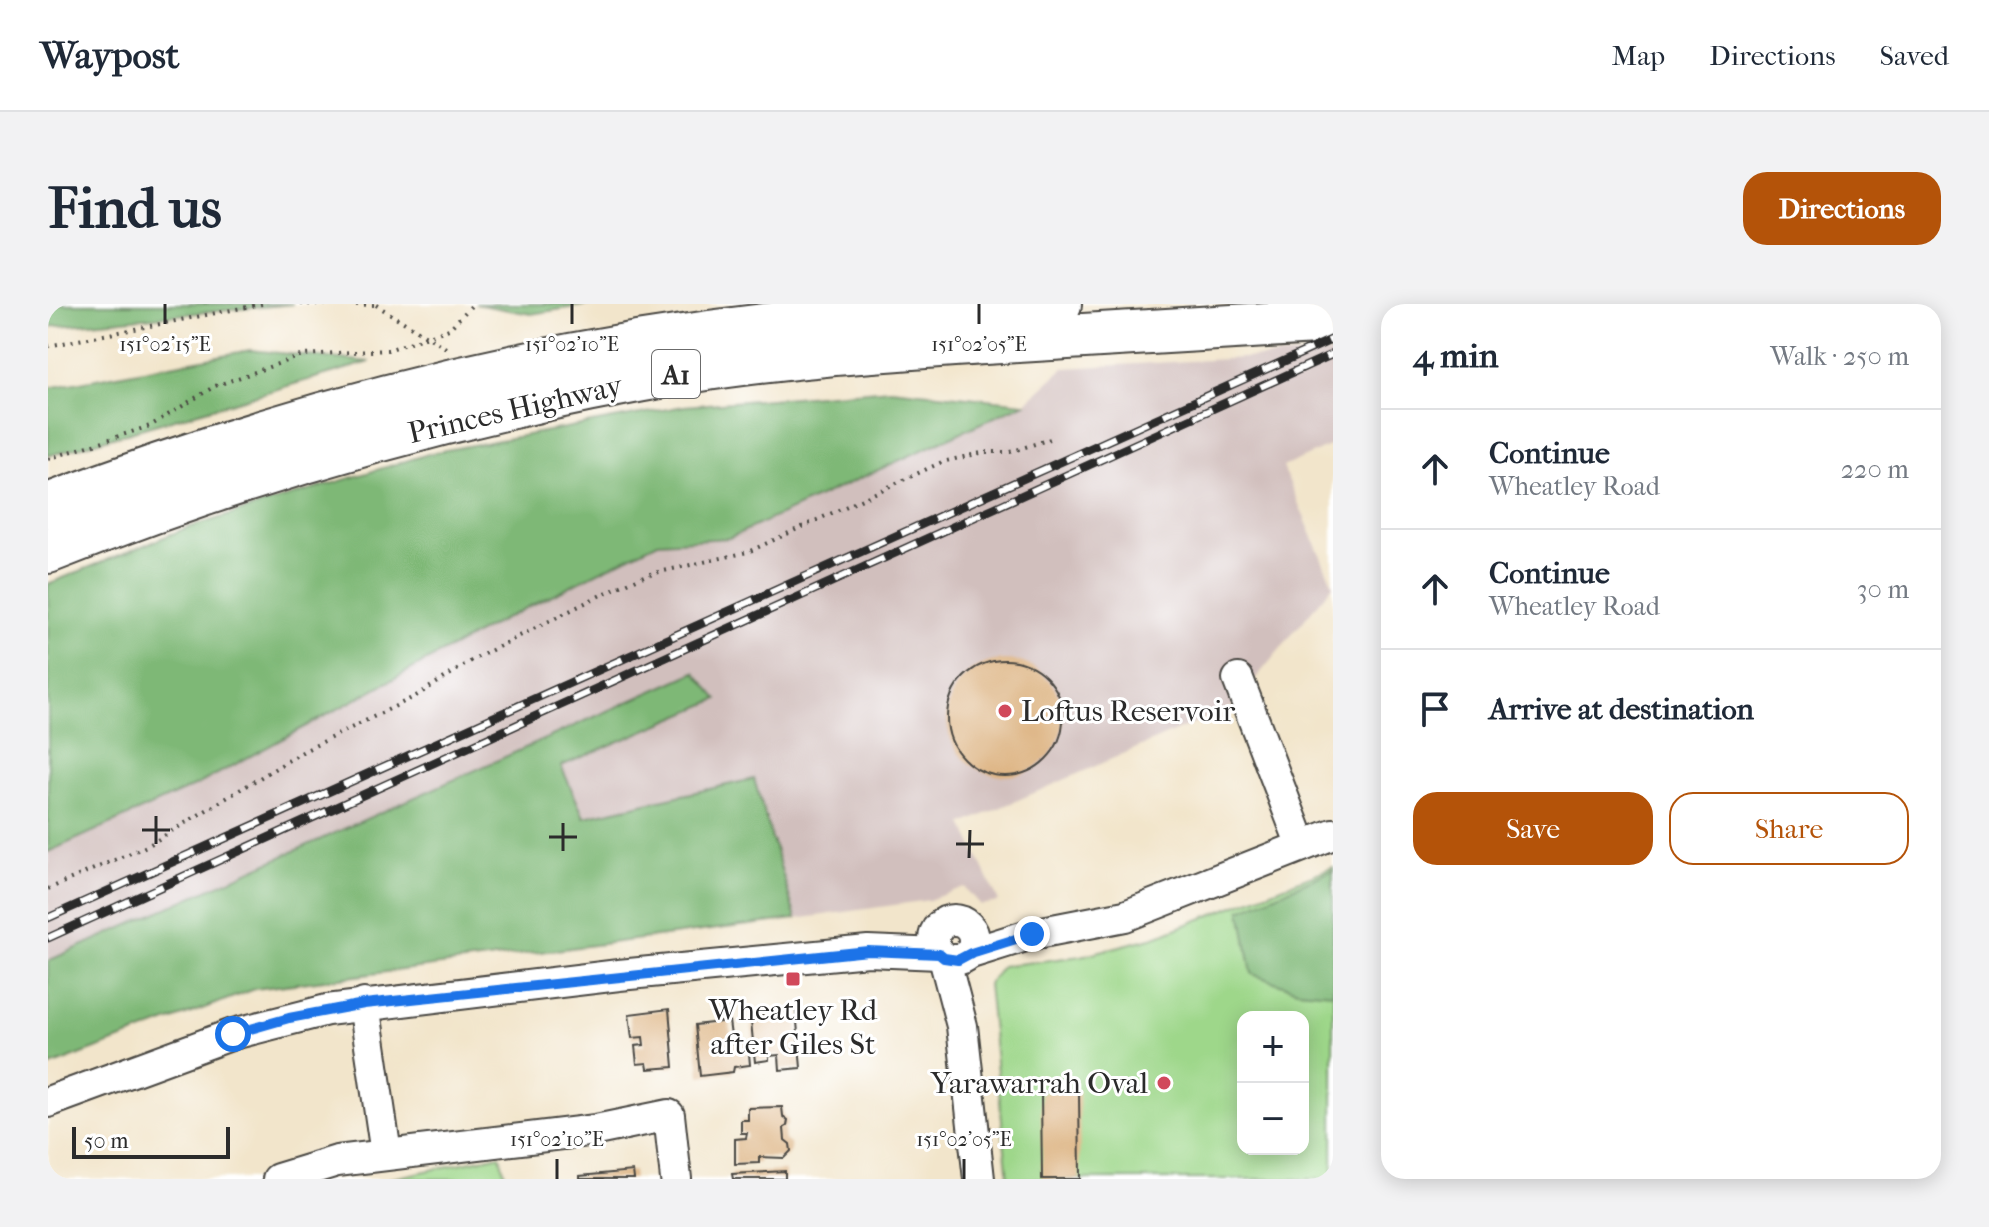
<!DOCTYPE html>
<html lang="en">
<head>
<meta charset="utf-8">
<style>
  body { margin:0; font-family:"IM FELL French Canon",serif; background:#f2f2f3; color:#1f2937 }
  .controls { position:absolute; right:24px; bottom:24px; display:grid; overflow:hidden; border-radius:16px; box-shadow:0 4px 20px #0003 }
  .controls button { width:72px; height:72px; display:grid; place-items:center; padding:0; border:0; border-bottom:2px solid #e0e1e3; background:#fff; color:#1f2937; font:40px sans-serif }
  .scale { position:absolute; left:24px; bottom:20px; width:158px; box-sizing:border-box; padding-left:8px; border:4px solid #2b2b2b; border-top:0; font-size:22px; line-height:28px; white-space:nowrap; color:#2b2b2b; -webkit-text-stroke:6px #fff; paint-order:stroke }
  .stop { position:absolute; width:24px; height:24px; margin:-18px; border:6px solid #1a73e8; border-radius:50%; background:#fff }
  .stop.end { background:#1a73e8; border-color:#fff; box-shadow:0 2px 8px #0008 }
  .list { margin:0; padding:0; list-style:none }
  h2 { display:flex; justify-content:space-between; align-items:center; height:104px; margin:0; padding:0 32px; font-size:34px }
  h2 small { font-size:26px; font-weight:400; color:#747a83 }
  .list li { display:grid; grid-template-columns:52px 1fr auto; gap:24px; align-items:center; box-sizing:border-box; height:120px; padding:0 32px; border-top:2px solid #e0e1e3 }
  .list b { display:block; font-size:30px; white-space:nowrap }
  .list p { margin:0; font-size:26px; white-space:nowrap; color:#747a83 }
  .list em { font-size:26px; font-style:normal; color:#747a83 }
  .actions { display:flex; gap:16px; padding:24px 32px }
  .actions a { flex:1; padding:18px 0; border:2px solid #b45309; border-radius:24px; text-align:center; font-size:28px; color:#b45309 }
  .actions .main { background:#b45309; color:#fff }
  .icon { flex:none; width:44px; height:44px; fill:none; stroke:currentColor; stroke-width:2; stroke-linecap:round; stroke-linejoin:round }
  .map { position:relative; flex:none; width:1285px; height:875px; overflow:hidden; border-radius:24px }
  header { display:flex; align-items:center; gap:48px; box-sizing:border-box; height:112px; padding:0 40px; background:#fff; border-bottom:2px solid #e0e1e3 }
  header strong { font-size:38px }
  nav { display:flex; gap:44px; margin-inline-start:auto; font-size:28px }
  .intro { display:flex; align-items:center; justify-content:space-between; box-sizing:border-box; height:192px; padding:0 48px }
  h1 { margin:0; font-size:56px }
  .button { padding:20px 36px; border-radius:24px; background:#b45309; color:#fff; font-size:28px; font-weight:700 }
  main { display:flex; gap:48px; padding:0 48px }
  aside { flex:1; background:#fff; border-radius:24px; box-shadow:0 4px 20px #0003 }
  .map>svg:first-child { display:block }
  .industrial { fill:#d1bfbd }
  .green { fill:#9ed78a; stroke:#64815a; stroke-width:2; fill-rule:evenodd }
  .forest { fill:#7eb876; stroke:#547250; stroke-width:2 }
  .building { fill:#dbb07d }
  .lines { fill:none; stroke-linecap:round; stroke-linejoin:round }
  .minor-casing { stroke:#494743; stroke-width:34 }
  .highway-casing { stroke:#494743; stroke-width:48 }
  .path { stroke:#494743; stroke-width:4; stroke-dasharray:2 6; stroke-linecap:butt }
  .minor { stroke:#fff; stroke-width:30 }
  .highway { stroke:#fff; stroke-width:44 }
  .rail-casing { stroke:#2b2b2b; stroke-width:9 }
  .rail { stroke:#fff; stroke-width:6; stroke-dasharray:18; stroke-linecap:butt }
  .route { stroke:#1a73e8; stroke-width:10 }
  .ticks { fill:none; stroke:#2b2b2b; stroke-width:3 }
  .poi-dot { fill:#d1495b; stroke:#fff; stroke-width:3 }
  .labels { text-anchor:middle; stroke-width:6; stroke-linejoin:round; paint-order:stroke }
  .shield { fill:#fff; stroke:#6b6b6b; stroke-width:2 }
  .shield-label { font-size:28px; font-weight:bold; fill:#2b2b2b }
  .street-label { font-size:30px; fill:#2b2b2b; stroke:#fff }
  .poi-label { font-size:30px; fill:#2b2b2b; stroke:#fff; text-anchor:start }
  .ticks-label { font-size:20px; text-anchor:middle; fill:#2b2b2b; stroke:#fff; stroke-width:6; stroke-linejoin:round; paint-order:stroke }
</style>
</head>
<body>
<header>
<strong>Waypost</strong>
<nav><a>Map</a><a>Directions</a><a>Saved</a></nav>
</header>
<div class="intro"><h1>Find us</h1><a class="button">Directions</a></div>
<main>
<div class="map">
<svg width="1285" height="875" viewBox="0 0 1285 875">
  <rect width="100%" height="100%" fill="#fff"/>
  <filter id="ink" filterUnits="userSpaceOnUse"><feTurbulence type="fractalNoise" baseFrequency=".0125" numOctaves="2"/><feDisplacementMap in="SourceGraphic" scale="16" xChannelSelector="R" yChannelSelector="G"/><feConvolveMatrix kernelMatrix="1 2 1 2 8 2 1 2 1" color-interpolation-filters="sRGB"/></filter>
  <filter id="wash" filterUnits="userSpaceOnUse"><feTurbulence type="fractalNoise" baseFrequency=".006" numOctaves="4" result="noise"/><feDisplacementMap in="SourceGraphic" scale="32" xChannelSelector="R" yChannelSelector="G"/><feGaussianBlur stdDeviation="1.8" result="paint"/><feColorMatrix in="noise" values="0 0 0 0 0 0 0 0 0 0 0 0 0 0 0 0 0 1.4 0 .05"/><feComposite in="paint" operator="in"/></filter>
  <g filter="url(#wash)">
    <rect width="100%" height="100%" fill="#f2e5cb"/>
    <!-- industrial -->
    <polygon class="industrial" points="1285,49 1285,140 1235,163 1285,281 1185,402 915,520 951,598 932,601 916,583 881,596 748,615 207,685 0,763 0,548 149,481 458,314 610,238 681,234 977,99 1016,64"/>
    <!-- green -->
    <g class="green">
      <path d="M1285,563V875H960L940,680L954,662L1033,652L1107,633ZM1195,713H1255V845H1195Z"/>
      <polygon points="452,851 458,875 341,875"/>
    </g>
    <!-- forest -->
    <g class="forest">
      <polygon points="0,0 245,0 0,23"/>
      <polygon points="427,0 546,0 483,10"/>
      <polygon points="202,46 322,58 0,152 0,84"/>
      <polygon points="843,85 977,99 681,234 610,238 458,314 149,481 0,548 0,280 136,225 387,148 636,102"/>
      <polygon points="647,368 670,395 513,462 536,513 706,475 748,615 207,685 0,763 0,657"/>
      <polygon points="1285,566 1285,689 1249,686 1204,670 1193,606"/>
    </g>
    <g id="blocks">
      <!-- building -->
      <g class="building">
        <circle cx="957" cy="414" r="58"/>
        <polygon points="621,705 626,763 600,765 599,759 589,760 587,742 596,741 595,733 584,734 581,710"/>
        <polygon points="748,706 753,764 732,766 731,751 721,752 721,756 707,758 703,717 715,716 714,709"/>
        <polygon points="681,717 684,740 700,738 702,761 686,763 685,768 652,772 647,721"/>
        <polygon points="993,788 1031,788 1032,875 994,875"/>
        <polygon points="734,803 735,812 740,816 739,822 736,824 737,836 742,840 743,847 736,854 711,853 711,859 687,860 687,835 698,834 699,829 693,829 693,816 700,816 700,804"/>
        <polygon points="585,867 586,875 532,875 532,872"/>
        <polygon points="737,867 737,875 685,875 684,870"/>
      </g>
    </g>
  </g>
  <g filter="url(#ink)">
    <use href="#blocks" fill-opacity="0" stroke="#494743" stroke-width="2"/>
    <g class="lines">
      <defs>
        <g id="minor">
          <polyline points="1190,375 1254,542"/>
          <circle cx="906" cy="636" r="20"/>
          <polyline points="923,649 984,630 1077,612 1285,530"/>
          <polyline points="896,654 914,722 931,875"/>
          <polyline points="316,700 338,850"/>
          <polyline points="0,798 185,730 279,706 571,671 820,647 891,650"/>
          <polyline points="230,875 289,857 548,826 621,811 628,875"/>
        </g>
        <g id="highway">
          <path d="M0,202C236,112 482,48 733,20C825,9 918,6 1011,0"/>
          <path d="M0,247C206,165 421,104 640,67C738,51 837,45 936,38C1052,31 1169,24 1285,17"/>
        </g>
      </defs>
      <!-- minor casing -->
      <use href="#minor" class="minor-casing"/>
      <!-- highway casing -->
      <use href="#highway" class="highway-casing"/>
      <!-- path -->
      <g class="path">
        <polyline points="252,0 329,1"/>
        <polyline points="328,1 401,46"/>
        <polyline points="0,42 214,0"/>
        <polyline points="0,155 102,122 167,82 255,51 340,46 401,25 425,0"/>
        <polyline points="0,585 101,541 256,447 368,392 428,354 555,290 598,271 700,248 894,158 937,148 962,148 1002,135"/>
      </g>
      <!-- minor -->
      <use href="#minor" class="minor"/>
      <!-- highway -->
      <use href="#highway" class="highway"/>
      <defs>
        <g id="rail">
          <polyline points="0,614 1285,35"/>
          <polyline points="0,634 1285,50"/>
        </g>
      </defs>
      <!-- rail casing -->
      <use href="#rail" class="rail-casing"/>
      <!-- rail -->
      <use href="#rail" class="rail"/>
    </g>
  </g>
  <g class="lines" filter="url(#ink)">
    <!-- route -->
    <polyline class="route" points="185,730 241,714 316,700 820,647 891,650 896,654 910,656 923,649 984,630"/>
  </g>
  <!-- ticks -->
  <path class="ticks" d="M117,20V0M524,20V0M931,20V0M94,526H122M501,533H529M108,540V512M908,540H936M515,547V519M921,554L922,526M509,875V855M916,875V855"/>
  <!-- markers -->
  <g class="poi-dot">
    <circle cx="957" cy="407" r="8"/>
    <rect x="737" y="667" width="16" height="16" rx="4"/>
    <circle cx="1116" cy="779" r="8"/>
  </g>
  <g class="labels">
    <!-- shield labels -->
    <rect class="shield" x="604" y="46" width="48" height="48" rx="6"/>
    <g class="shield-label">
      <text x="628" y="80">A1</text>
    </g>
    <!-- street labels -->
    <g class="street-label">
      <text transform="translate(467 105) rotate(-13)" y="10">Princes Highway</text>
    </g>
    <!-- poi labels -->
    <g class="poi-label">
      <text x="973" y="417">Loftus Reservoir</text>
      <text x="745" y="716" text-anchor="middle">Wheatley Rd<tspan x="745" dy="34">after Giles St</tspan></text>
      <text x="1100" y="789" text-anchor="end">Yarawarrah Oval</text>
    </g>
  </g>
  <g class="ticks-label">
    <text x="117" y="47">151°02'15"E</text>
    <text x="524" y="47">151°02'10"E</text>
    <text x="931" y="47">151°02'05"E</text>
    <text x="509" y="842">151°02'10"E</text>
    <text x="916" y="842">151°02'05"E</text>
  </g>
</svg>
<div class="controls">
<button>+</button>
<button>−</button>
</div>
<div class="scale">50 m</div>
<div class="stop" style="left:185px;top:730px"></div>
<div class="stop end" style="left:984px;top:630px"></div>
</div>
<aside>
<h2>4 min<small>Walk · 250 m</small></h2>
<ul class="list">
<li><svg class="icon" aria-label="ahead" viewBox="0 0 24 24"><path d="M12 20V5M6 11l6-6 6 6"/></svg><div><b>Continue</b><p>Wheatley Road</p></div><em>220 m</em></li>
<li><svg class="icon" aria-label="ahead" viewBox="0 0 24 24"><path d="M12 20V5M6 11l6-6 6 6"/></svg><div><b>Continue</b><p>Wheatley Road</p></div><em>30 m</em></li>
<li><svg class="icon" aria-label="arrive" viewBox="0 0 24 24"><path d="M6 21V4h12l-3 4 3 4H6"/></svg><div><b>Arrive at destination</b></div></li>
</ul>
<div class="actions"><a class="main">Save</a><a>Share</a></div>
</aside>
</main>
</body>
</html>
